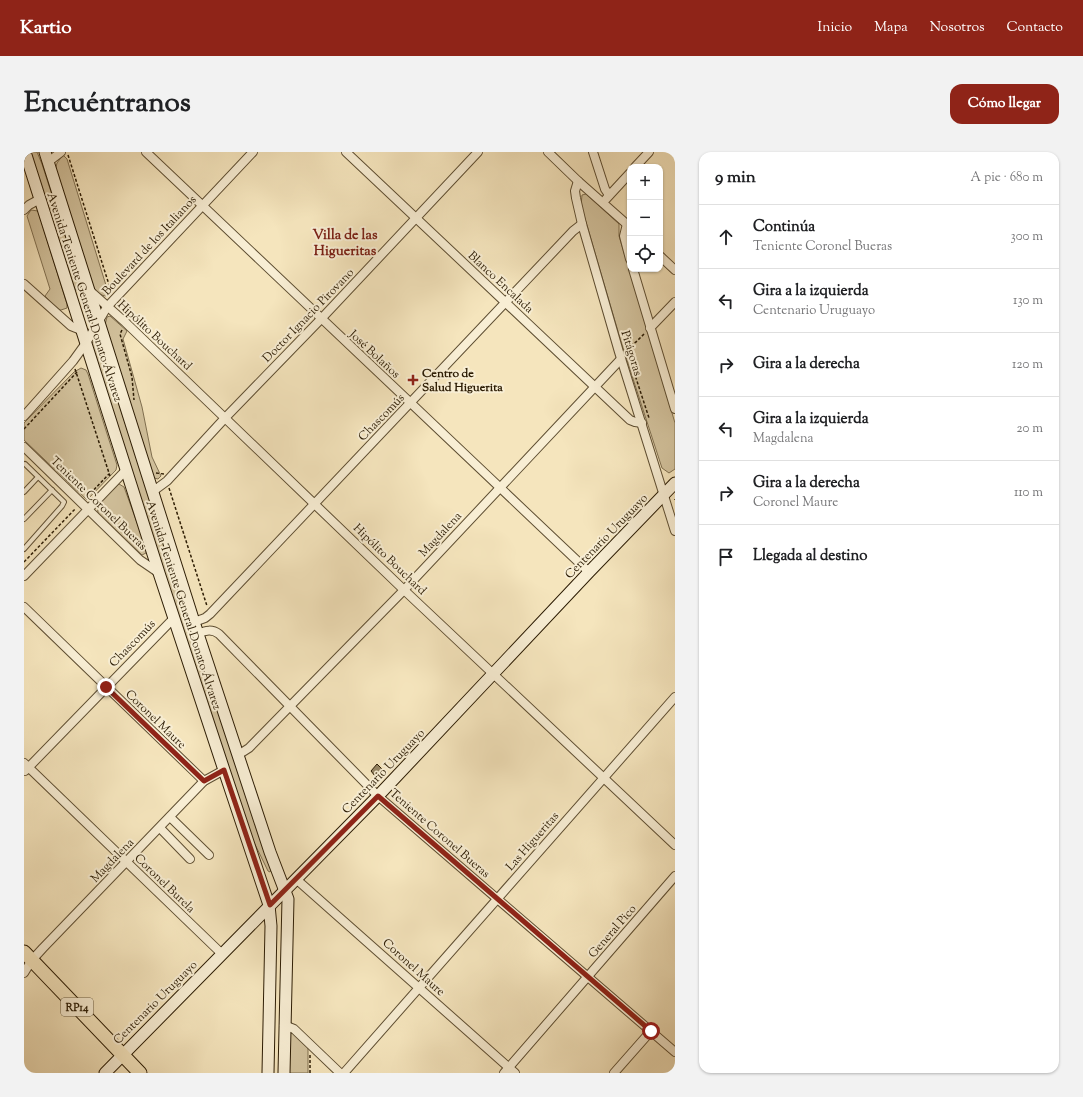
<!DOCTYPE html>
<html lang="es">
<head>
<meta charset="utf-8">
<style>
  body { margin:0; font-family:"Sorts Mill Goudy",serif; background:#f2f2f2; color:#202124 }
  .controls { position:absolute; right:12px; top:12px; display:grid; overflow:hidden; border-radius:8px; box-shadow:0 1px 3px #0004 }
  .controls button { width:36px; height:36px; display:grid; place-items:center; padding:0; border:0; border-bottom:1px solid #e0e0e0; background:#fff; color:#202124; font:20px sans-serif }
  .stop { position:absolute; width:12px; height:12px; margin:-9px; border:3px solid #8f2418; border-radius:50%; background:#fff }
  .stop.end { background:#8f2418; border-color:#fff; box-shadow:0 1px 4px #0008 }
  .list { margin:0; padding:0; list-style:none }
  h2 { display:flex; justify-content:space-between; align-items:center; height:52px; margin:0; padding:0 16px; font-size:17px }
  h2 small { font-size:13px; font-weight:400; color:#757577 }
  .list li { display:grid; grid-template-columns:26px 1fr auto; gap:12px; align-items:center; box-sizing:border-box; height:64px; padding:0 16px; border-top:1px solid #e0e0e0 }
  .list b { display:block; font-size:15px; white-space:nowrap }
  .list p { margin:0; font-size:13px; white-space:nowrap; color:#757577 }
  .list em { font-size:13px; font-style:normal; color:#757577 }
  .icon { flex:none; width:22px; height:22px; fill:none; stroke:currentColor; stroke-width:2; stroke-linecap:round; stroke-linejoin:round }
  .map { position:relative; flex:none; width:651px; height:921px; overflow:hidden; border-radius:12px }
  header { display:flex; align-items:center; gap:24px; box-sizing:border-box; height:56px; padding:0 20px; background:#8f2418; color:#fff }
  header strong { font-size:19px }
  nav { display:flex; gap:22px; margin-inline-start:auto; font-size:14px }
  .intro { display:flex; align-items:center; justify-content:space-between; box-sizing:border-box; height:96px; padding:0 24px }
  h1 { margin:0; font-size:28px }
  .button { padding:10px 18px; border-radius:12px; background:#8f2418; color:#fff; font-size:14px; font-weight:700 }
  main { display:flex; gap:24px; padding:0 24px }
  aside { flex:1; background:#fff; border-radius:12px; box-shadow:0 1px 3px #0004 }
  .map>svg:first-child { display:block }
  .green { fill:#d3c39e; stroke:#807051 }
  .building { fill:#958564; stroke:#2c1c04 }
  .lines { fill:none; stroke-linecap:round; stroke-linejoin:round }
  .service-casing { stroke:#5e4e32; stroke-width:6 }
  .minor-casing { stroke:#5e4e32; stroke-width:10 }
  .secondary-casing { stroke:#2c1c04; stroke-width:13 }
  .primary-casing { stroke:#2c1c04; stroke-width:15 }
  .path { stroke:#2c1c04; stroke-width:1.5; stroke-dasharray:3 2; stroke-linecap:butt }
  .service { stroke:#f8eed4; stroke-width:4 }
  .minor { stroke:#f8eed4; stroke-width:8 }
  .secondary { stroke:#f8eed4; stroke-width:11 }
  .primary { stroke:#f5e5bd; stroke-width:13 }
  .route { stroke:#8f2418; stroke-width:5 }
  .poi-dot { fill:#8f2418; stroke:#f8eed4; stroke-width:1.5 }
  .labels { text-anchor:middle; stroke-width:4; stroke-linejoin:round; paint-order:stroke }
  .shield { fill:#f8eed4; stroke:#695b42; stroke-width:1 }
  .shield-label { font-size:11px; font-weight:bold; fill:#2c1c04 }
  .street-label { font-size:12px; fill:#2c1c04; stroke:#f8eed4 }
  .poi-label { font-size:12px; font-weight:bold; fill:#2c1c04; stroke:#f8eed4; text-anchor:start }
  .quarter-label { font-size:14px; font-weight:bold; fill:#7a1f14; stroke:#f8eed4 }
</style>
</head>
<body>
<header>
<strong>Kartio</strong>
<nav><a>Inicio</a><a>Mapa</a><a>Nosotros</a><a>Contacto</a></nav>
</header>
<div class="intro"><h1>Encuéntranos</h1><a class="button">Cómo llegar</a></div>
<main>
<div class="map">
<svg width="651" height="921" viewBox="0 0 651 921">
  <rect width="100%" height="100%" fill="#f5e5bd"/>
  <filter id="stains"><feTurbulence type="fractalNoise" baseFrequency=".005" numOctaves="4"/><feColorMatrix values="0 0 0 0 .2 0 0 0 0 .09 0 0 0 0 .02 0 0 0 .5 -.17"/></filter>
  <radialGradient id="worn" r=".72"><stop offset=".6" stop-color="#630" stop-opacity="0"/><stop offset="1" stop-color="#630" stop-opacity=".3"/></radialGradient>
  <!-- green -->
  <g class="green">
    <polygon points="6,0 13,0 18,12 57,133 56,138 52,138 50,135"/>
    <path d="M39,3L43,7L85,143L83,144C77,144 72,140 69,136L31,19L33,11Z"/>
    <polygon points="562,42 595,72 595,84 651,271 651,317 645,321 638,316 598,193 557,53 558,43"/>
    <polygon points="7,58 14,59 43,152 43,156 37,158 35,158 21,144 26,137 3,64"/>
    <polygon points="86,164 103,179 99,187 118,255 128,305 137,324 134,327 130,326 81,173 83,165"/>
    <polygon points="74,188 247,718 246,720 244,719 224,678 67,194 67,191"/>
    <polygon points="57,216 62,218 64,222 93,313 92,318 63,348 0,288 0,271 50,220"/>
    <polygon points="95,332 100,335 123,398 122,401 118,403 74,361 73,352"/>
    <polygon points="268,881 271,881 284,896 284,921 265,921 266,882"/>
  </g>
  <!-- building -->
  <polygon class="building" points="353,612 360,619 356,624 351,624 347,619"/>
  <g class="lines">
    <defs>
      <g id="service">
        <polyline points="0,340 14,325"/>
        <polyline points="0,367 28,338"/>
        <polyline points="0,397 38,354 40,350 1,312"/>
      </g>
      <g id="minor">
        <polyline points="122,0 565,420"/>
        <polyline points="322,0 606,268 611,270 618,271"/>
        <polyline points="524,0 554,29 606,75"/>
        <polyline points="569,0 581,37 585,43"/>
        <polyline points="24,10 37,0"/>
        <polyline points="611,15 625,0"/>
        <polyline points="554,29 551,39 552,46 558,72 595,200 651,379"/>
        <polyline points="582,47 606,21"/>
        <polyline points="0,58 5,53 16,47"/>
        <polyline points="603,72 600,84 606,107"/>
        <polyline points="636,104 651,118"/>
        <polyline points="609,117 651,257"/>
        <polyline points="0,132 47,174 57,178"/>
        <polyline points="65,138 101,170 380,438 651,693"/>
        <polyline points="626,176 651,150"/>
        <polyline points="0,264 49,209 62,191 83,155 229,0"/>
        <polyline points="0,295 116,408 135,421"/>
        <polyline points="128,340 143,329 201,266 297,167 454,0"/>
        <polyline points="0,424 102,318"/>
        <polyline points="0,455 180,629"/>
        <polyline points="170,470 181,466 186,462 549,79 558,72"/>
        <path d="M174,482C182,478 188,477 195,482L354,644L651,900"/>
        <polyline points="214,603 225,596 380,438 597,207"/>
        <polyline points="0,611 197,801"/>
        <polyline points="1,619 150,466"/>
        <polyline points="146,665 185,703"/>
        <polyline points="136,676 166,707"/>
        <polyline points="272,727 491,921"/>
        <polyline points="0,821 8,808 19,796 180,629 200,618"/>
        <polyline points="260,873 270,877 316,921"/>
        <polyline points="320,921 651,545"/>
        <polyline points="480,921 651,724"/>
        <polyline points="590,921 627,879"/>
      </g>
      <g id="secondary">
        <polyline points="1,0 135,421 200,618 245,753 247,774 244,921"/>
        <polyline points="21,0 170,470 246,700 264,747 260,921"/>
        <polyline points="81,921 354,644 565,420 651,331"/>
      </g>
      <polyline id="primary" points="0,800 116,921"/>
    </defs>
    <!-- service casing -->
    <use href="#service" class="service-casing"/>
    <!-- minor casing -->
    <use href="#minor" class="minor-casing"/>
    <!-- secondary casing -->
    <use href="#secondary" class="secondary-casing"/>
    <!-- primary casing -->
    <use href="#primary" class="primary-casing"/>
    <!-- path -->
    <g class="path">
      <polyline points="44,3 87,139"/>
      <polyline points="98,178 96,182 108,225 110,248"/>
      <polyline points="602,196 612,190 621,181"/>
      <polyline points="51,217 86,324"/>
      <polyline points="610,220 625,266"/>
      <polyline points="0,277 53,220"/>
      <polyline points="132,321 140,322"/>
      <polyline points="145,336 183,454"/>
      <polyline points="63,345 85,322"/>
      <polyline points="651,347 651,348"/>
      <polyline points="0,410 52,356"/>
      <polyline points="286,921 286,903"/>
    </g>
    <!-- service -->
    <use href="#service" class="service"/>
    <!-- minor -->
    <use href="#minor" class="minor"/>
    <!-- secondary -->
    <use href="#secondary" class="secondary"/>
    <!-- primary -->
    <use href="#primary" class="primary"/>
  </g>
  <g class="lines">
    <!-- route -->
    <polyline class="route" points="82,535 180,629 200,618 246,753 354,644 627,879"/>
  </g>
  <!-- markers -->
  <path class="poi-dot" d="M387 222h4v4h4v4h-4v4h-4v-4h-4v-4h4z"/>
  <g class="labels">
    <!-- shield labels -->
    <rect class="shield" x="37" y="846" width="32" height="18" rx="3"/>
    <g class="shield-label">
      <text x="53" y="859">RP14</text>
    </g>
    <!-- street labels -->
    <g class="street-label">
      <text transform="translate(125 93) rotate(-47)" y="4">Boulevard de los Italianos</text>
      <text transform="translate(477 130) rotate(43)" y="4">Blanco Encalada</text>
      <text transform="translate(61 145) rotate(72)" y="4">Avenida Teniente General Donato Álvarez</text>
      <text transform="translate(284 163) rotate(-46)" y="4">Doctor Ignacio Pirovano</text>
      <text transform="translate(131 183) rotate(43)" y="4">Hipólito Bouchard</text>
      <text transform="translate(608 201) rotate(73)" y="4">Pitágoras</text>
      <text transform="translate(351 202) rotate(43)" y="4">José Bolaños</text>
      <text transform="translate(357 265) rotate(-46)" y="4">Chascomús</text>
      <text transform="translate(75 351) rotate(44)" y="4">Teniente Coronel Bueras</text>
      <text transform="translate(416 382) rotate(-47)" y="4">Magdalena</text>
      <text transform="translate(582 384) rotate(-46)" y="4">Centenario Uruguayo</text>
      <text transform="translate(366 407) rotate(44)" y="4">Hipólito Bouchard</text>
      <text transform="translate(160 453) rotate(72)" y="4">Avenida Teniente General Donato Álvarez</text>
      <text transform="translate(108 491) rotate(-46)" y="4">Chascomús</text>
      <text transform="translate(132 567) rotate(44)" y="4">Coronel Maure</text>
      <text transform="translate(359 619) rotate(-46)" y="4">Centenario Uruguayo</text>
      <text transform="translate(416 681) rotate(41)" y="4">Teniente Coronel Bueras</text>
      <text transform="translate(508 689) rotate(-49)" y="4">Las Higueritas</text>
      <text transform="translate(88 708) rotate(-46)" y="4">Magdalena</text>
      <text transform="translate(141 731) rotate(44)" y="4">Coronel Burela</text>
      <text transform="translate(588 779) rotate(-49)" y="4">General Pico</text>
      <text transform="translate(390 815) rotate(42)" y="4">Coronel Maure</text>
      <text transform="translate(131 850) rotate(-45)" y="4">Centenario Uruguayo</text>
    </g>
    <!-- poi labels -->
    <g class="poi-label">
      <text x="398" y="225">Centro de<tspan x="398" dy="14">Salud Higuerita</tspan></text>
    </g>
    <!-- quarter labels -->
    <g class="quarter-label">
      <text x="321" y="87">Villa de las<tspan x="321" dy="16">Higueritas</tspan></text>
    </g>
  </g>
  <rect width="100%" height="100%" filter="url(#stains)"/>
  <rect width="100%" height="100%" fill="url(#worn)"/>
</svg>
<div class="controls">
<button>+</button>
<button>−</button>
<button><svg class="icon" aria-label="locate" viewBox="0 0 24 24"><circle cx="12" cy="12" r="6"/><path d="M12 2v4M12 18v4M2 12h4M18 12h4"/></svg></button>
</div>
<div class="stop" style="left:627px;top:879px"></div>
<div class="stop end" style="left:82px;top:535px"></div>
</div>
<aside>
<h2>9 min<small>A pie · 680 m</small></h2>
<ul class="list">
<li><svg class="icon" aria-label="ahead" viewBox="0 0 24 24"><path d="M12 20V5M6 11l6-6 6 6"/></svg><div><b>Continúa</b><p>Teniente Coronel Bueras</p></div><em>300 m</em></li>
<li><svg class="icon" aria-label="left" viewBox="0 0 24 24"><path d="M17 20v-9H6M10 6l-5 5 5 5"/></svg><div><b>Gira a la izquierda</b><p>Centenario Uruguayo</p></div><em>130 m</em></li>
<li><svg class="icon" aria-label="right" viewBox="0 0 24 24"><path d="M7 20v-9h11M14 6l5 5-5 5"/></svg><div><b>Gira a la derecha</b></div><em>120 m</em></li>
<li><svg class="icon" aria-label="left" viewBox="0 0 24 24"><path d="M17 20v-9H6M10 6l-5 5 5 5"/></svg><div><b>Gira a la izquierda</b><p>Magdalena</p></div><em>20 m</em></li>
<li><svg class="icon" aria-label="right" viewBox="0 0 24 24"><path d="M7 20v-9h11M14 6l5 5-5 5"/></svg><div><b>Gira a la derecha</b><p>Coronel Maure</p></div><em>110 m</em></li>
<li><svg class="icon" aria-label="arrive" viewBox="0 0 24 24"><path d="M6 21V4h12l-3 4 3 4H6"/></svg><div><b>Llegada al destino</b></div></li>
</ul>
</aside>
</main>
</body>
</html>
